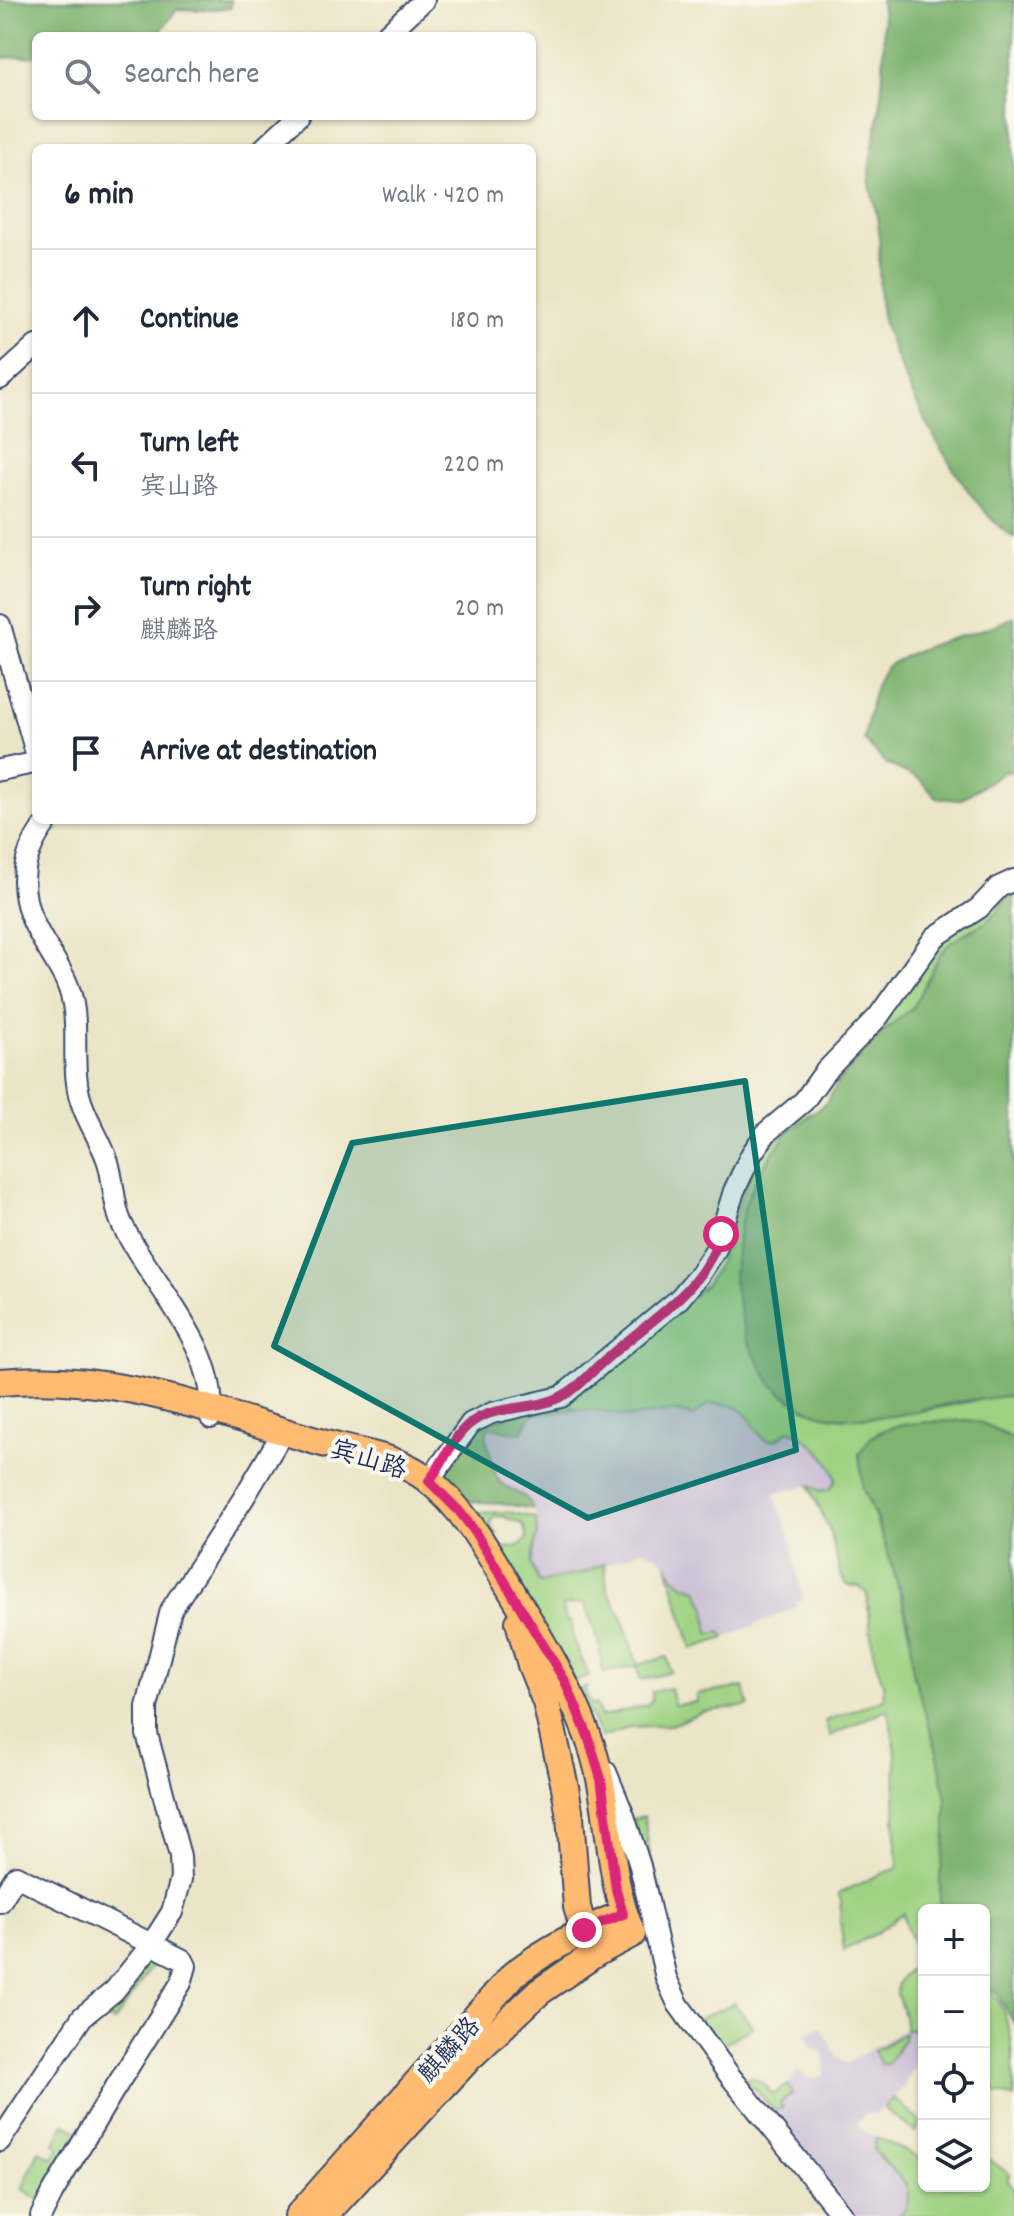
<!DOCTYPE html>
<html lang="en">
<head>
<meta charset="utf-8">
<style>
  body { margin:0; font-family:Dekko,"LXGW WenKai TC",sans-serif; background:#f2f2f3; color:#1f2937 }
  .controls { position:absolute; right:24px; bottom:24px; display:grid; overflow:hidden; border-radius:12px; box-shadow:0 2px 6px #0004 }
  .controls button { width:72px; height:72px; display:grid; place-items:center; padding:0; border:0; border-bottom:2px solid #e0e1e3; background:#fff; color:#1f2937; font:40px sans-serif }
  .stop { position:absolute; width:24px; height:24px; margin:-18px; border:6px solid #db2777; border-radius:50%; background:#fff }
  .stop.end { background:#db2777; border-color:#fff; box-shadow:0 2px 8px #0008 }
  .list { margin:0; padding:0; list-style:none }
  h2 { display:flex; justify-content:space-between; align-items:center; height:104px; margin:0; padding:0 32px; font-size:34px }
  h2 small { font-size:26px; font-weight:400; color:#747a83 }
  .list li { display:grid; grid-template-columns:52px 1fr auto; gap:24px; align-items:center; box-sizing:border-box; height:144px; padding:0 32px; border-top:2px solid #e0e1e3 }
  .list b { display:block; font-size:30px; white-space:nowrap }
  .list p { margin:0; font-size:26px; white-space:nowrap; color:#747a83 }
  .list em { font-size:26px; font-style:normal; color:#747a83 }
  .icon { flex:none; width:44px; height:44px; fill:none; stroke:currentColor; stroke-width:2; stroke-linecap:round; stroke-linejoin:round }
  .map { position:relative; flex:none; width:1014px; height:2216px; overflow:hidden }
  .search { position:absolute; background:#fff; box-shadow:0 2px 6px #0004; left:32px; top:32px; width:504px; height:88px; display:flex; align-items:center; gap:20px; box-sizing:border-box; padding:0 28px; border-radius:12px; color:#747a83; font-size:30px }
  .panel { position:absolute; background:#fff; box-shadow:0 2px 6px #0004; left:32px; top:144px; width:504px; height:680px; border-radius:12px }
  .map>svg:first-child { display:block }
  .industrial { fill:#cbbfd5 }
  .green { fill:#9ed282; stroke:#5c8070; stroke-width:2 }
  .forest { fill:#7eb470; stroke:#4c7267; stroke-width:2 }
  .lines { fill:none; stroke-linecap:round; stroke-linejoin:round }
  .minor-casing { stroke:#3a4a6e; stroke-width:24 }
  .major-casing { stroke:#3a4a6e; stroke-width:30 }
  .minor { stroke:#fff; stroke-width:20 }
  .major { stroke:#ffbb71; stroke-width:26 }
  .route { stroke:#db2777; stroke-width:10 }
  .marked { fill:#0f766e; fill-opacity:0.2; stroke:#0f766e; stroke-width:6; stroke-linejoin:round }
  .labels { text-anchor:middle; stroke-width:8; stroke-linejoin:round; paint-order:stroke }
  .street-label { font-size:26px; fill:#1b2f5e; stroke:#fbf7ec }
</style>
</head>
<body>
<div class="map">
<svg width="1014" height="2216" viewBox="0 0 1014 2216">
  <rect width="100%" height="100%" fill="#fbf7ec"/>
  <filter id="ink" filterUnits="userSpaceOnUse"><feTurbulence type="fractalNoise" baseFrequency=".0125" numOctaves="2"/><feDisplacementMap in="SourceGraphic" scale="16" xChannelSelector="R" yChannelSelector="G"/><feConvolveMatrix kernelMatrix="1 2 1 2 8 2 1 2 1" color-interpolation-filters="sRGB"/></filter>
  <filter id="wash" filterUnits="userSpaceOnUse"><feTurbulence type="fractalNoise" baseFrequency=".006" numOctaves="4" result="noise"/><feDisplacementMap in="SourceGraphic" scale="32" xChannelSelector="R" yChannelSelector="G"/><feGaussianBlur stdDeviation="1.8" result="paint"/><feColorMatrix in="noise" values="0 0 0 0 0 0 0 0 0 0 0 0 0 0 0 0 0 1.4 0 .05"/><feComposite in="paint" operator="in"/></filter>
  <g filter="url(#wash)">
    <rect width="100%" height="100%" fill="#ebe5c7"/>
    <!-- industrial -->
    <g class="industrial">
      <polygon points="708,1404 722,1404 740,1408 760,1437 789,1430 804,1435 834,1468 837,1480 830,1489 820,1491 809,1485 774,1494 790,1536 803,1600 795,1603 796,1607 725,1638 721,1632 709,1635 707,1622 684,1586 673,1578 667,1564 656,1555 642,1550 589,1571 539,1583 531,1564 536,1518 531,1504 521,1494 508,1489 499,1481 493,1470 485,1438 488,1428 501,1427 511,1433 527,1424 531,1415 576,1410 635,1417 672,1410 693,1417"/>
      <polygon points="821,2026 837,2057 846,2064 905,2029 910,2027 918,2032 921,2047 919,2059 903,2088 876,2114 866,2114 857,2122 859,2129 876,2137 874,2151 905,2183 907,2202 899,2216 856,2216 770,2109 776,2110 783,2107 779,2103 791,2089 789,2082 799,2071 810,2079 824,2075 825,2061 822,2051 814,2051 806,2035"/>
    </g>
    <!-- green -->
    <g class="green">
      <polygon points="1014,889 1014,893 1005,899 998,911 986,922 966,932 940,955 913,1007 874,1040 836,1085 841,1067 940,939"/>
      <path d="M816,1111C736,1164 712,1278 759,1360C774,1388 788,1404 821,1414C865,1427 938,1407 984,1399C994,1397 1003,1395 1014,1395V1438C1002,1435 1001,1431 991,1427C979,1421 964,1421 952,1422L863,1489C895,1559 910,1631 926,1705C933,1736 945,1769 946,1801C949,1838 940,1873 940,1910H924V2038L920,2037L915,2029H905C907,1997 877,1990 921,1961C915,1943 905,1932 903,1913L875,1934L844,1950L840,1921L841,1900L838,1894L878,1875L898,1868L895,1819L896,1753L888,1710H884L830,1736L825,1721L884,1699L883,1683L873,1652L867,1594L859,1586L846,1585L840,1573L831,1534L809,1485L820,1491L830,1489L836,1480C832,1460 809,1436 789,1430C759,1458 759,1422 740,1409C732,1403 718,1404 708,1404L693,1417C671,1405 653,1417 631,1417C618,1417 607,1411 594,1410C584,1409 578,1411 570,1405L569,1396L655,1334L676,1310L706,1284L716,1269L724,1249L753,1162L794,1117Z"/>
      <path d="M508,1512L536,1518L537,1535L531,1564L539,1583L589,1571L604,1563L608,1591L621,1615L638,1665L667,1657L671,1672L641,1680L637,1666L603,1673L599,1643L584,1602L562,1606L566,1620L571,1622L574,1642L588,1673L589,1676L574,1682L497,1548C510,1548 519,1549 527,1538L523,1524L502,1516L494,1517L490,1526L497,1534L490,1542L476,1513Z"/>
      <path d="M667,1564C674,1579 680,1585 697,1589L706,1608L709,1634L721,1632L725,1638L692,1649Z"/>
      <polygon points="588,1686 584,1689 592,1706 596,1704 601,1717 647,1705 652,1699 651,1692 670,1688 674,1705 697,1702 697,1694 744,1687 749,1706 702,1712 672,1725 631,1727 601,1737 579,1690"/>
      <polygon points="644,1816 650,1855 667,1912 661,1914 633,1819"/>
      <polygon points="151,1954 183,1966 180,1978 154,1963 114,2022 96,2011"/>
      <path d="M984,1985C1014,2009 1014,2058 1014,2098L995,2092L993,2077L984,2066Z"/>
      <polygon points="734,2003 753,2027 719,2046 698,2019"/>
      <polygon points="905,2033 904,2040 887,2064 881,2064 874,2051"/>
      <polygon points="751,2077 762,2083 772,2095 788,2085 792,2094 780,2103 783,2108 774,2110 745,2079"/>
      <polygon points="894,2098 920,2122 915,2132 884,2108"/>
      <polygon points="65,2123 83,2134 43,2202 22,2189 39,2151 52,2158 59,2148 54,2144"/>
      <path d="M876,2137L924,2160V2186H984V2155L1010,2175L1007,2179L1014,2188V2216H899C908,2207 910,2195 905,2183L874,2151Z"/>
    </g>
    <!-- forest -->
    <g class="forest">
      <polygon points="0,0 231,0 231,8 202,10 177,9 157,36 36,36 36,56 0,58"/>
      <path d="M881,0H1014V538C962,504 904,386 885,327C875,294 882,258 878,224C877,208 870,192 869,176C869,156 876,135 879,115C884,76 886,39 881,0Z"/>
      <path d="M1014,616V771L1004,772L960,800L937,798L918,778L886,764L864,740C869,718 871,686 886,668C889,664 897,661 902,658C937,638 980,635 1014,616Z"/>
      <polygon points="1014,893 1014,1395 958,1402 894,1416 850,1418 823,1415 802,1407 772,1385 746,1339 733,1281 740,1226 746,1202 757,1177 787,1133 827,1102 836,1085 874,1040 913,1007 940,955 950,943 986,922 998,911 1005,899"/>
      <path d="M569,1396L570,1405L576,1410L531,1415L522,1433C509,1433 501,1427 488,1428C485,1438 487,1442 490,1452C493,1463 493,1474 500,1482C511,1494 528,1492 533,1509L500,1503L462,1501L443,1475L473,1428Z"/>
      <path d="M966,1420C991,1422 993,1433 1014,1438V2023L996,1992L984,1985V1910H940V1876L946,1837V1798L937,1752L913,1672L910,1630L902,1596L877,1520L863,1489L859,1454C863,1449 866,1442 871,1438C890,1419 941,1423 966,1420Z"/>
    </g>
  </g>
  <g filter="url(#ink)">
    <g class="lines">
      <defs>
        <g id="minor">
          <polyline points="385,36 424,0"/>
          <polyline points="264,148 298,116"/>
          <polyline points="0,379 36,346"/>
          <polyline points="0,625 36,753"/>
          <polyline points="0,770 29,764 36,758"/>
          <path d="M48,820C34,838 24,858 24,881C24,922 50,947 66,981C81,1014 72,1048 77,1083C80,1112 99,1135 108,1162C114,1182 113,1203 121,1222C149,1283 219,1345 211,1418"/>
          <polyline points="429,1481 471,1423 492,1413 561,1397 679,1299 699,1275 716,1249 734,1191 752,1153 767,1132 804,1101 824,1073 878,1017 935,937 979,908 999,887 1014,880"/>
          <polyline points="606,1772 624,1816 640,1866 666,1978 678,2004 730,2076 843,2216"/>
          <polyline points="0,1902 16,1876 183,1960 186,1966 181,1983 112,2093 53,2192 41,2216"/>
          <polyline points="0,2141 82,2017 114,1991 151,1945 172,1912 181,1879 180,1856 147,1734 147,1707 171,1610 243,1499 283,1432"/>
        </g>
        <g id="major">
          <path d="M0,1382C114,1371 211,1411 319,1442C355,1453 396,1455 427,1479C467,1511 491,1557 517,1600C543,1644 569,1686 587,1734C613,1799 604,1870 632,1934L596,1953L539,1992L469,2058L324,2216"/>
          <polyline points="519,1622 531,1665 546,1702 565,1787 570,1817 577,1907 584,1930"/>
          <path d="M298,2216L514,1974C548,1948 583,1930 623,1914"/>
        </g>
      </defs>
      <!-- minor casing -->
      <use href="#minor" class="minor-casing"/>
      <!-- major casing -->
      <use href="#major" class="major-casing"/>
      <!-- minor -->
      <use href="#minor" class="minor"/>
      <!-- major -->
      <use href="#major" class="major"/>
    </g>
  </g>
  <g class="lines" filter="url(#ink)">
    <!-- route -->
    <path class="route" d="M584,1930L623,1914L616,1889L601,1779L588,1736L565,1681L473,1529L459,1511L429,1481C444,1463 453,1435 472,1422C498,1404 533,1411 560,1397C579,1389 591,1371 607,1358C649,1321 703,1291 721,1234"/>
  </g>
  <!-- marked area -->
  <path class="marked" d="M745,1081L796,1450L588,1518L274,1346L352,1143Z"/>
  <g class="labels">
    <!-- street labels -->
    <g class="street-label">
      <text transform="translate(369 1458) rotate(17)" y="9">宾山路</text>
      <text transform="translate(448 2049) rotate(-48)" y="9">麒麟路</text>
    </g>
  </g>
</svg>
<div class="controls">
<button>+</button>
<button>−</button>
<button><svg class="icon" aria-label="locate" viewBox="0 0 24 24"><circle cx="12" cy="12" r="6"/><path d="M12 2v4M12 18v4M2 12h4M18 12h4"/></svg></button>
<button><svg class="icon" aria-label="layers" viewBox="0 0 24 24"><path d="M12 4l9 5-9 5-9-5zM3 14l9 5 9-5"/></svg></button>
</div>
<div class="stop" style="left:721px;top:1234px"></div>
<div class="stop end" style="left:584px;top:1930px"></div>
<div class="search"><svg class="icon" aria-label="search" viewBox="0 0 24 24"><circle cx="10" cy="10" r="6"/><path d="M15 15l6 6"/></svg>Search here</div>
<section class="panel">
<h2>6 min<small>Walk · 420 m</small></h2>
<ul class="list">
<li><svg class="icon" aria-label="ahead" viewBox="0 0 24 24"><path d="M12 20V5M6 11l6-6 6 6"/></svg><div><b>Continue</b></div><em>180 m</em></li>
<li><svg class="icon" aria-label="left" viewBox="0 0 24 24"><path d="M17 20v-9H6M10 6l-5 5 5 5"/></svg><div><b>Turn left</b><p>宾山路</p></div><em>220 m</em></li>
<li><svg class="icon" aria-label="right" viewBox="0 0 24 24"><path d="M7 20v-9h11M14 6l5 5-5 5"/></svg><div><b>Turn right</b><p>麒麟路</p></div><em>20 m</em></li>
<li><svg class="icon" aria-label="arrive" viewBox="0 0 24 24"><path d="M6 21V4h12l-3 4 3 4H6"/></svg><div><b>Arrive at destination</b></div></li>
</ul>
</section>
</div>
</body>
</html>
